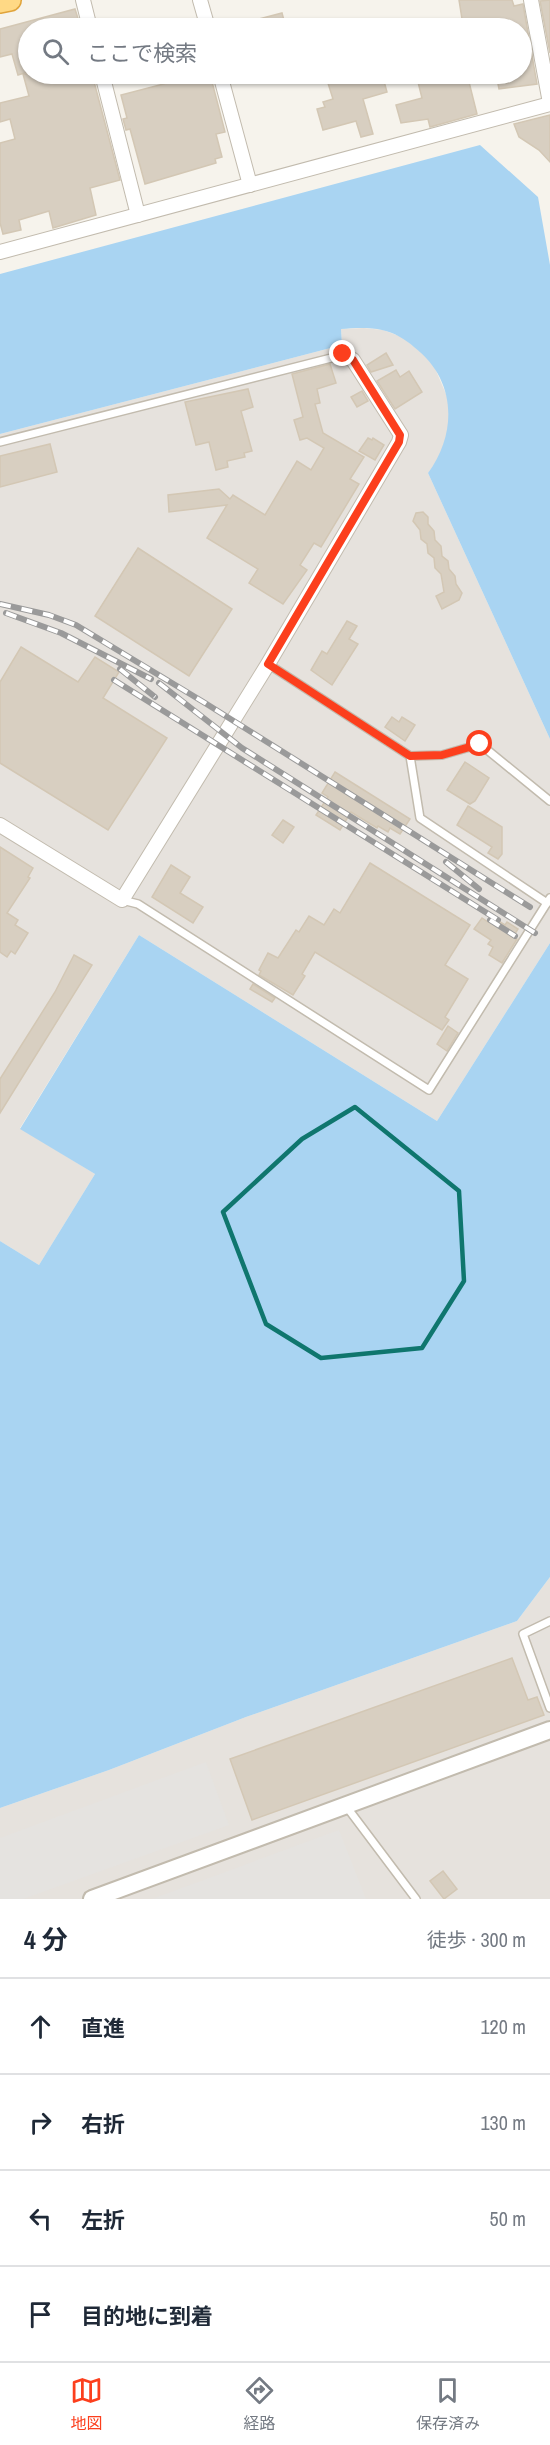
<!DOCTYPE html>
<html lang="ja">
<head>
<meta charset="utf-8">
<style>
  body { margin:0; font-family:"Archivo Narrow","Noto Sans JP",sans-serif; background:#f6f6f7; color:#1f2937 }
  .stop { position:absolute; width:18px; height:18px; margin:-14px; border:4px solid #fc3f1d; border-radius:50%; background:#fff }
  .stop.end { background:#fc3f1d; border-color:#fff; box-shadow:0 2px 6px #0008 }
  .list { margin:0; padding:0; list-style:none }
  h2 { display:flex; justify-content:space-between; align-items:center; height:78px; margin:0; padding:0 24px; font-size:26px }
  h2 small { font-size:20px; font-weight:400; color:#747a83 }
  .list li { display:grid; grid-template-columns:39px 1fr auto; gap:18px; align-items:center; box-sizing:border-box; height:96px; padding:0 24px; border-top:2px solid #e0e1e3 }
  .list b { display:block; font-size:22px; white-space:nowrap }
  .list em { font-size:20px; font-style:normal; color:#747a83 }
  .icon { flex:none; width:33px; height:33px; fill:none; stroke:currentColor; stroke-width:2; stroke-linecap:round; stroke-linejoin:round }
  .map { position:relative; flex:none; width:550px; height:1899px; overflow:hidden }
  .search { position:absolute; background:#fff; box-shadow:0 2px 4px #0004; left:18px; right:18px; top:18px; height:66px; display:flex; align-items:center; gap:15px; box-sizing:border-box; padding:0 21px; border-radius:33px; color:#747a83; font-size:22px }
  .sheet { height:462px; background:#fff }
  nav { display:flex; justify-content:space-around; align-items:center; box-sizing:border-box; height:84px; border-top:2px solid #e0e1e3; background:#fff; font-size:16px; color:#747a83 }
  nav a { display:grid; justify-items:center; gap:3px }
  nav .on { color:#fc3f1d }
  .map>svg:first-child { display:block }
  .industrial { fill:#e6e2dd }
  .parking { fill:#e5e3e0 }
  .water { fill:#a9d4f2 }
  .building { fill:#d8cfc1; stroke:#d3c7b4; stroke-width:1.5 }
  .lines { fill:none; stroke-linecap:round; stroke-linejoin:round }
  .service-casing { stroke:#c2bbae; stroke-width:10 }
  .minor-casing { stroke:#c2bbae; stroke-width:16 }
  .tertiary-casing { stroke:#c2bbae; stroke-width:20 }
  .trunk-casing { stroke:#e0a43c; stroke-width:24 }
  .service { stroke:#fff; stroke-width:7 }
  .minor { stroke:#fff; stroke-width:14 }
  .tertiary { stroke:#fff; stroke-width:16 }
  .trunk { stroke:#ffd985; stroke-width:21 }
  .rail-casing { stroke:#9a9a9a; stroke-width:6 }
  .rail { stroke:#fff; stroke-width:4; stroke-dasharray:11; stroke-linecap:butt }
  .route { stroke:#fc3f1d; stroke-width:8 }
  .marked { fill:none; stroke:#0f766e; stroke-width:4.5; stroke-linejoin:round }
</style>
</head>
<body>
<div class="map">
<svg width="550" height="1899" viewBox="0 0 550 1899">
  <rect width="100%" height="100%" fill="#f6f3ec"/>
  <!-- industrial -->
  <g class="industrial">
    <polygon points="364,328 383,330 402,337 421,352 434,366 449,401 449,421 446,440 437,461 428,473 550,739 550,943 437,1121 139,935 20,1128 95,1174 39,1265 0,1241 0,434 342,345 341,329"/>
    <polygon points="550,1577 550,1899 0,1899 0,1808 109,1770 246,1717 517,1621"/>
  </g>
  <!-- parking -->
  <g class="parking">
    <polygon points="206,1762 229,1825 23,1899 0,1899 0,1838"/>
    <polygon points="339,1830 366,1899 152,1899"/>
  </g>
  <!-- water -->
  <g class="water">
    <path d="M480,145L538,197L550,265V739L428,473C458,432 456,379 414,347C405,339 395,333 382,330C369,327 354,328 341,329L342,345L0,434V274Z"/>
    <polygon points="139,935 437,1121 550,943 550,1577 517,1621 246,1717 109,1770 0,1808 0,1241 39,1265 95,1174 20,1129"/>
  </g>
  <!-- building -->
  <g class="building">
    <polygon points="459,0 512,0 514,6 523,4 537,84 499,89 496,74 522,74 522,28 443,28 442,23 462,19"/>
    <polygon points="550,0 550,53 540,1"/>
    <polygon points="75,9 81,28 28,28 28,72 18,75 12,54 0,57 0,29"/>
    <polygon points="282,13 286,28 236,28 236,25"/>
    <polygon points="23,74 92,74 120,180 90,188 96,215 53,228 49,211 19,220 21,230 3,234 0,223 0,143 15,139 10,119 0,122 0,103 29,96"/>
    <polygon points="202,74 210,74 225,132 216,134 222,157 215,159 216,163 145,184 130,129 126,130 123,119 127,118 121,95"/>
    <polygon points="335,74 382,74 387,92 363,99 373,134 361,137 356,121 323,130 317,109 325,107 323,102 333,99 327,80 336,77"/>
    <polygon points="416,74 467,74 477,114 430,127 428,119 401,123 396,105 422,98"/>
    <polygon points="550,115 550,162 539,150 519,137 514,124"/>
    <polygon points="386,353 393,365 371,372 367,365"/>
    <polygon points="330,364 336,383 317,389 320,403 315,404 323,433 364,457 350,479 359,484 321,547 314,543 300,565 307,570 283,604 249,583 258,569 207,538 227,505 169,512 168,495 219,489 230,499 233,495 265,515 297,461 311,470 324,448 307,438 300,440 294,420 303,417 292,374"/>
    <polygon points="396,370 400,377 409,371 422,392 395,409 377,381"/>
    <polygon points="248,389 253,407 241,411 252,451 244,453 245,457 227,461 228,467 216,470 209,442 196,445 185,402"/>
    <polygon points="362,391 368,401 357,407 351,397"/>
    <polygon points="368,438 372,440 373,438 384,445 375,460 359,451"/>
    <polygon points="50,444 57,472 0,487 0,456"/>
    <polygon points="423,512 428,517 428,524 434,531 435,540 441,546 442,556 448,561 449,569 455,576 456,584 462,593 459,600 442,609 436,596 444,592 441,574 435,568 434,558 428,553 427,544 421,539 420,530 413,521 416,513"/>
    <polygon points="138,548 232,609 189,676 95,616"/>
    <polygon points="347,621 357,626 349,639 358,644 332,685 311,670 322,651 327,654"/>
    <polygon points="21,647 78,682 95,657 119,672 103,698 167,738 108,830 0,763 0,682"/>
    <polygon points="392,717 399,722 402,717 415,725 405,741 385,727"/>
    <polygon points="465,762 489,778 475,801 470,804 447,790"/>
    <polygon points="335,772 410,819 400,834 390,828 388,832 378,826 377,828 351,812 340,830 316,815 328,797 322,793"/>
    <polygon points="468,806 502,827 502,854 498,859 488,853 492,847 457,825"/>
    <polygon points="283,820 294,827 283,843 272,835"/>
    <polygon points="0,847 33,868 28,877 30,878 7,913 18,920 15,925 28,933 15,954 11,951 7,957 0,952"/>
    <polygon points="370,863 470,925 445,965 468,979 445,1017 449,1020 442,1030 315,952 302,974 305,976 293,995 259,975 261,971 259,970 268,953 278,958 296,930 299,932 309,916 324,925 334,909 340,913"/>
    <polygon points="171,865 190,877 180,893 203,907 193,923 152,897"/>
    <polygon points="492,917 505,925 507,922 518,929 513,937 517,939 502,963 489,955 493,947 488,944 491,940 474,929 482,918 488,922"/>
    <polygon points="74,955 92,965 0,1113 0,1079 55,992"/>
    <polygon points="253,984 275,998 272,1002 250,989"/>
    <polygon points="448,1026 458,1033 447,1051 437,1044"/>
    <polygon points="512,1658 528,1700 537,1697 544,1715 252,1820 230,1759"/>
    <polygon points="443,1871 457,1889 444,1899 430,1881"/>
  </g>
  <g class="lines">
    <defs>
      <g id="service">
        <polyline points="0,442 343,355"/>
        <polyline points="268,664 410,756 442,755 480,744 550,801"/>
        <polyline points="410,756 420,818 547,903"/>
        <polyline points="122,900 138,904 429,1090 550,898"/>
        <polyline points="550,1621 523,1634 550,1708"/>
        <polyline points="346,1806 416,1899"/>
      </g>
      <g id="minor">
        <polyline points="83,0 90,28"/>
        <polyline points="200,0 208,28"/>
        <polyline points="531,0 550,103"/>
        <polyline points="102,74 138,215"/>
        <polyline points="220,74 250,185"/>
        <polyline points="0,252 550,104"/>
        <polyline points="0,825 122,900 268,664 399,442 401,435 353,360 343,355"/>
      </g>
      <polyline id="tertiary" points="92,1899 550,1730"/>
      <polyline id="trunk" points="0,2 10,0"/>
    </defs>
    <!-- service casing -->
    <use href="#service" class="service-casing"/>
    <!-- minor casing -->
    <use href="#minor" class="minor-casing"/>
    <!-- tertiary casing -->
    <use href="#tertiary" class="tertiary-casing"/>
    <!-- trunk casing -->
    <use href="#trunk" class="trunk-casing"/>
    <!-- service -->
    <use href="#service" class="service"/>
    <!-- minor -->
    <use href="#minor" class="minor"/>
    <!-- tertiary -->
    <use href="#tertiary" class="tertiary"/>
    <!-- trunk -->
    <use href="#trunk" class="trunk"/>
    <defs>
      <g id="rail">
        <polyline points="0,604 49,615 76,625 205,703 530,907"/>
        <polyline points="6,613 61,633 151,679"/>
        <polyline points="120,669 155,697"/>
        <polyline points="114,680 498,920"/>
        <polyline points="159,683 242,748 535,933"/>
        <polyline points="446,862 479,889"/>
        <polyline points="490,920 515,936"/>
      </g>
    </defs>
    <!-- rail casing -->
    <use href="#rail" class="rail-casing"/>
    <!-- rail -->
    <use href="#rail" class="rail"/>
  </g>
  <g class="lines">
    <!-- route -->
    <polyline class="route" points="343,354 353,360 400,435 399,442 268,664 410,756 442,755 480,744"/>
  </g>
  <!-- marked area -->
  <path class="marked" d="M355,1107L459,1191L464,1281L422,1348L321,1358L266,1324L223,1212L302,1139Z"/>
</svg>
<div class="stop" style="left:480px;top:744px"></div>
<div class="stop end" style="left:343px;top:354px"></div>
<div class="search"><svg class="icon" aria-label="search" viewBox="0 0 24 24"><circle cx="10" cy="10" r="6"/><path d="M15 15l6 6"/></svg>ここで検索</div>
</div>
<section class="sheet">
<h2>4 分<small>徒歩 · 300 m</small></h2>
<ul class="list">
<li><svg class="icon" aria-label="ahead" viewBox="0 0 24 24"><path d="M12 20V5M6 11l6-6 6 6"/></svg><div><b>直進</b></div><em>120 m</em></li>
<li><svg class="icon" aria-label="right" viewBox="0 0 24 24"><path d="M7 20v-9h11M14 6l5 5-5 5"/></svg><div><b>右折</b></div><em>130 m</em></li>
<li><svg class="icon" aria-label="left" viewBox="0 0 24 24"><path d="M17 20v-9H6M10 6l-5 5 5 5"/></svg><div><b>左折</b></div><em>50 m</em></li>
<li><svg class="icon" aria-label="arrive" viewBox="0 0 24 24"><path d="M6 21V4h12l-3 4 3 4H6"/></svg><div><b>目的地に到着</b></div></li>
</ul>
</section>
<nav>
<a class="on"><svg class="icon" aria-label="map" viewBox="0 0 24 24"><path d="M3 6l6-2 6 2 6-2v14l-6 2-6-2-6 2zM9 4v14M15 6v14"/></svg>地図</a>
<a><svg class="icon" aria-label="directions" viewBox="0 0 24 24"><path d="M12 3l9 9-9 9-9-9zM9 14v-3h6M13 9l2 2-2 2"/></svg>経路</a>
<a><svg class="icon" aria-label="saved" viewBox="0 0 24 24"><path d="M7 4h10v16l-5-4-5 4z"/></svg>保存済み</a>
</nav>
</body>
</html>
